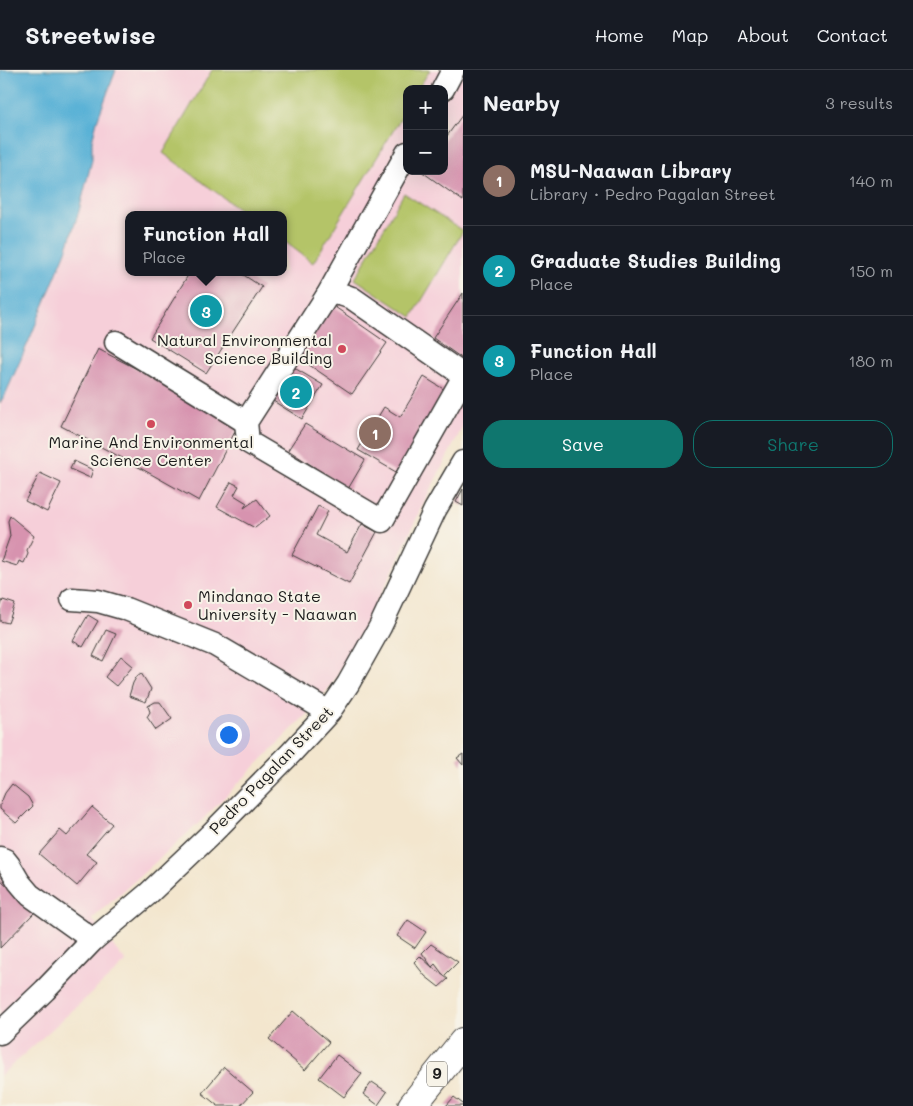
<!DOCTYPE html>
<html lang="en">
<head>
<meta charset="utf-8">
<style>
  body { margin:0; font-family:Mali,sans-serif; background:#20242c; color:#f1f3f6 }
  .controls { position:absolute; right:15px; top:15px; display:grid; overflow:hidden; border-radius:10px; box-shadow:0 5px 20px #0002 }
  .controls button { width:45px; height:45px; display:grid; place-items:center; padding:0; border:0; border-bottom:1px solid #363941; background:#171b24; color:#f1f3f6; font:25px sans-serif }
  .you { position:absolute; left:228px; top:664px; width:18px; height:18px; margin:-12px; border:4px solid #fff; border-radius:50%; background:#1a73e8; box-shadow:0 0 0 8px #1a73e833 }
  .badge { display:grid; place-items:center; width:32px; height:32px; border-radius:50%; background:#0f766e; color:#fff; font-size:16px; font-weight:700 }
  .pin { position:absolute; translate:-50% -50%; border:2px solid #fff; box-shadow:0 1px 5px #0006 }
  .popup { position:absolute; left:125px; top:141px; width:162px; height:65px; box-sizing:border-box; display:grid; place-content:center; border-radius:10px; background:#171b24; filter:drop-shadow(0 1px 4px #0005); font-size:16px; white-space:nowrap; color:#9ea1a6 }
  .popup b { font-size:19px; color:#f1f3f6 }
  .popup::after { content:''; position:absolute; left:50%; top:100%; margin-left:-10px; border:10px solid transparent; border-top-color:#171b24 }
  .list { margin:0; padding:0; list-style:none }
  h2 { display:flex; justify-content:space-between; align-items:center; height:65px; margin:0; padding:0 20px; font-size:21px }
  h2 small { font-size:16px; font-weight:400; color:#9ea1a6 }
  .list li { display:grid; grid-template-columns:32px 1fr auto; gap:15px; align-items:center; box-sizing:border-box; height:90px; padding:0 20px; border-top:1px solid #363941 }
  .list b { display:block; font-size:19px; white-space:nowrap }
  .list p { margin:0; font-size:16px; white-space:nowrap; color:#9ea1a6 }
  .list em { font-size:16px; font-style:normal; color:#9ea1a6 }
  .actions { display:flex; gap:10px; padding:15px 20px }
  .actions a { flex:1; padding:11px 0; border:1px solid #0f766e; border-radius:20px; text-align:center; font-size:18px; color:#0f766e }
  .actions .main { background:#0f766e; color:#fff }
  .map { position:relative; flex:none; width:463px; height:1036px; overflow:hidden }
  header { display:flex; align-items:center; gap:30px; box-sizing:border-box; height:70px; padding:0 25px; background:#171b24; border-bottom:1px solid #363941 }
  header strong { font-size:24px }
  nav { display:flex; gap:28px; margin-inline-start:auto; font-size:18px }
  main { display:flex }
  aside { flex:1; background:#171b24 }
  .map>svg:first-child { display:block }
  .built { fill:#f6cfd9; fill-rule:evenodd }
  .green { fill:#b4c467; stroke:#687042 }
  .water { fill:#59b1d6; stroke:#3a6679 }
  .building { fill:#d793af; fill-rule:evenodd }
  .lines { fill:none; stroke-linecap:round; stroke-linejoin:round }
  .minor-casing { stroke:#3c3a37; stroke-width:25 }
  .highway-casing { stroke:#3c3a37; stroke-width:30 }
  .minor { stroke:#fff; stroke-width:22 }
  .highway { stroke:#fff; stroke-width:28 }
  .poi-dot { fill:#d1495b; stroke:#f7f3e8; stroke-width:2 }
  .labels { text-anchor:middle; stroke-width:4; stroke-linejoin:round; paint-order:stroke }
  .shield { fill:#f7f3e8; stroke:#5e5c59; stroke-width:1 }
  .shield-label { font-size:15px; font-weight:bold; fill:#1c1c1c }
  .poi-label { font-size:16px; fill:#1c1c1c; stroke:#f7f3e8; text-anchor:end }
  .street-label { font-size:16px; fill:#1c1c1c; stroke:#f7f3e8 }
</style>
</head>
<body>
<header>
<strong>Streetwise</strong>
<nav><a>Home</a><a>Map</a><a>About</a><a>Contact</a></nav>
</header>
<main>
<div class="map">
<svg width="463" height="1036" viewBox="0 0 463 1036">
  <rect width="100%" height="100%" fill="#f7f3e8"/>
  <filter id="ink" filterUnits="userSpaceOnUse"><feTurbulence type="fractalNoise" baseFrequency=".02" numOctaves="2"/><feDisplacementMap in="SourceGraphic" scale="10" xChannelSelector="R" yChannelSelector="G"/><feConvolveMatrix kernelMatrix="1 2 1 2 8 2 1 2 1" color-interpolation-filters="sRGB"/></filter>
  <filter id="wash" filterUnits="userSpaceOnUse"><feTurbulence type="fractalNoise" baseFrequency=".0096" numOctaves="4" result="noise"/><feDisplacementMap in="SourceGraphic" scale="20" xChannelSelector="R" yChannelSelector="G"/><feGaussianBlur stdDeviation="1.12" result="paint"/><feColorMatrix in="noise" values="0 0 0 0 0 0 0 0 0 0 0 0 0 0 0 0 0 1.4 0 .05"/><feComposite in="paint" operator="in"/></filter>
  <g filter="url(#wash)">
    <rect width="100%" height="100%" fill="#f3e6ce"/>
    <!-- built -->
    <path class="built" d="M116,0H463V356L423,434L393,500L357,570L332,614L307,644L199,753L92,849L126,892L0,1006V333L6,323L31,266L66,181L79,141L92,90V71L97,51ZM407,19H444V101H407ZM128,145H284V202H128Z"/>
    <!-- green -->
    <g class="green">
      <polygon points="212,0 430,0 418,19 407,19 407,38 313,193 284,171 284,145 247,145 163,83"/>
      <polygon points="404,123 463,161 412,247 355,209"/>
    </g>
    <!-- water -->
    <polygon class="water" points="0,0 116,0 97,51 92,71 92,90 79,141 66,181 31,266 6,323 0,333"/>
    <g id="blocks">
      <!-- building -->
      <g class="building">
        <polygon points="463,44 463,131 421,101 444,101 444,70"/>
        <polygon points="190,202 239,202 262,217 206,303 150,268"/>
        <polygon points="463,223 463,289 433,268"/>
        <polygon points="332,235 387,273 352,324 296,286"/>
        <polygon points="98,279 240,352 199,431 126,390 61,356"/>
        <polygon points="291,296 323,315 302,349 270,329"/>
        <polygon points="424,307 445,320 396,402 358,380 384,337 400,347"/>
        <polygon points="305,354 365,390 348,419 288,380"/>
        <polygon points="74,391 93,400 90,408 70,399"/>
        <polygon points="40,403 61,413 47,442 25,431"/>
        <polygon points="231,412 239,416 234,425 247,433 244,438 257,429 270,446 255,458 217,437"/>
        <polygon points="463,419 463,436 456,432"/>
        <polygon points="318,436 328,441 316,465 347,482 362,454 377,462 349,514 292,485"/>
        <polygon points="10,446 34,466 27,480 28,484 24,493 19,491 17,496 1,491 10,466 8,451"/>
        <polygon points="3,530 15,534 8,553 0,551 0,538"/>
        <polygon points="88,545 98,551 83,577 73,571"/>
        <polygon points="106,560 116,564 103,591 93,586"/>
        <polygon points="121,586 133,596 116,616 105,607"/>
        <polygon points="141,603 151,619 146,632 129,626 133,613 137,606"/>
        <polygon points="155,632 160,632 172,649 156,660 147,647 150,642 148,636"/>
        <polygon points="463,684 463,695 457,688"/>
        <polygon points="12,714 28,727 33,736 16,753 0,739 0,735 5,723"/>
        <polygon points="92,737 112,754 86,784 97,792 77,816 39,784 60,760 67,766"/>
        <polygon points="0,809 35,842 0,878"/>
        <polygon points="408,850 426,862 415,878 397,866"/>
        <path d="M431,874L458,892L444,906L448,909L439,917L425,906L414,892L420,886L432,897L422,883ZM435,894L444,906L432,897Z"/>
        <polygon points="293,941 329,972 305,1000 269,969"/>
        <polygon points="337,985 362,1004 344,1027 319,1008"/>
        <polygon points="224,997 253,1022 240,1036 218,1036 202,1023"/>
        <polygon points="372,1012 387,1022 378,1035 363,1024"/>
        <polygon points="454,1027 463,1034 463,1036 446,1036"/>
      </g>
    </g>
  </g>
  <g filter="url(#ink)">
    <use href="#blocks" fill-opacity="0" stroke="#3c3a37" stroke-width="1"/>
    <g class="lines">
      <defs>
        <g id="minor">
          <polyline points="443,19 453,0"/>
          <polyline points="327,226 407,83"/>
          <polyline points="116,272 246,352"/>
          <path d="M463,305L352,228C343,225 335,221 327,226L246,352L248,372L382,451L463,308"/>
          <polyline points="72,529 98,531 126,539 215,575 329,642"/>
          <polyline points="0,788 5,790 9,795 19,812 30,825 93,870 45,920 0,963"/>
          <polyline points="93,870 148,824 209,766 291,683 329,642 348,614 380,557 435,440 463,392"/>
        </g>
        <polyline id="highway" points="412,1036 463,972"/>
      </defs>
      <!-- minor casing -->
      <use href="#minor" class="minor-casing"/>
      <!-- highway casing -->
      <use href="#highway" class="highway-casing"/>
      <!-- minor -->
      <use href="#minor" class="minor"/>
      <!-- highway -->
      <use href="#highway" class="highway"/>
    </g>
  </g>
  <!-- markers -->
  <g class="poi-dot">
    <circle cx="342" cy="279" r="5"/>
    <circle cx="151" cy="354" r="5"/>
    <circle cx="188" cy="535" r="5"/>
  </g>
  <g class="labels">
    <!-- shield labels -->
    <rect class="shield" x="427" y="991.5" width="20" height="25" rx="4"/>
    <g class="shield-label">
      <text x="437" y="1009">9</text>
    </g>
    <!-- poi labels -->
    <g class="poi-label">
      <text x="332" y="276">Natural Environmental<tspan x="332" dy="18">Science Building</tspan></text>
      <text x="151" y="378" text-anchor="middle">Marine And Environmental<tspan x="151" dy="18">Science Center</tspan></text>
      <text x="198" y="532" text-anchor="start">Mindanao State<tspan x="198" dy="18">University - Naawan</tspan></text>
    </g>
    <!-- street labels -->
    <g class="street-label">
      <text transform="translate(271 700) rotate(-46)" y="6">Pedro Pagalan Street</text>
    </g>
  </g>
</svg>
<div class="controls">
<button>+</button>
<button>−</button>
</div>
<div class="you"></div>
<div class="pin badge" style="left:375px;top:363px;background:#8d6e63">1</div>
<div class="pin badge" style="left:296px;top:322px;background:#0f9aa8">2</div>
<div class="pin badge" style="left:206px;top:241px;background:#0f9aa8">3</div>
<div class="popup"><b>Function Hall</b>Place</div>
</div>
<aside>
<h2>Nearby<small>3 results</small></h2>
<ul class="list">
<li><span class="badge" style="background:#8d6e63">1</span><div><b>MSU-Naawan Library</b><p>Library · Pedro Pagalan Street</p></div><em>140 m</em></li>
<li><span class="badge" style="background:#0f9aa8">2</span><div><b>Graduate Studies Building</b><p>Place</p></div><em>150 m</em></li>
<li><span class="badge" style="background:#0f9aa8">3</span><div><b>Function Hall</b><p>Place</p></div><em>180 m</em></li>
</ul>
<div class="actions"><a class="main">Save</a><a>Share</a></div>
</aside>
</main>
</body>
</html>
